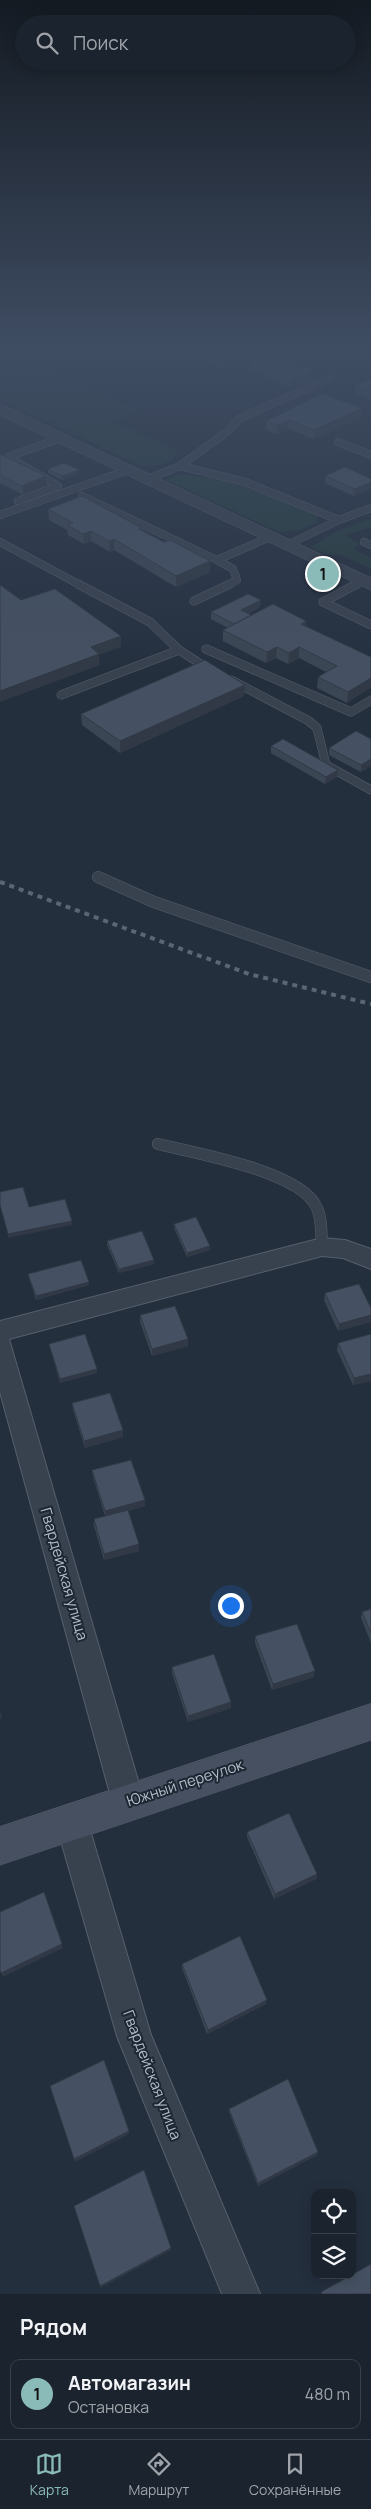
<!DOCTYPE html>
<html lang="ru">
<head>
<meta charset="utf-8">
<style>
  body { margin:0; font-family:Manrope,sans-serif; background:#282f3a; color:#f1f3f6 }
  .controls { position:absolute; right:15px; bottom:15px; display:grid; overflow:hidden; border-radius:10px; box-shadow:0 2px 12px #0003 }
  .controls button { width:45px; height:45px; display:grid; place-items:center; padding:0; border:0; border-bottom:1px solid #39404a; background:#1b232e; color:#f1f3f6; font:25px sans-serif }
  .you { position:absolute; left:230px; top:1605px; width:18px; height:18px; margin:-12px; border:4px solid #fff; border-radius:50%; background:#1a73e8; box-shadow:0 0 0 8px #1a73e833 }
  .badge { display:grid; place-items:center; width:32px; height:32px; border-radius:50%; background:#8bbbb9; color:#111; font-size:16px; font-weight:700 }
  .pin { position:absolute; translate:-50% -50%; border:2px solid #fff; box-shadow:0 1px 5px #0006 }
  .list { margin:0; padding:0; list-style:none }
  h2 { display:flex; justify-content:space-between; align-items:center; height:65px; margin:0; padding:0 20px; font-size:21px }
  h2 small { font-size:16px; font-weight:400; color:#a0a4aa }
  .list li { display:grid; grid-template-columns:32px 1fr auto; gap:15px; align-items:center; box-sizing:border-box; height:70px; margin:0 10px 10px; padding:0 10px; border:1px solid #39404a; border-radius:10px }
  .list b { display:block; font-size:19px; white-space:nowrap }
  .list p { margin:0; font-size:16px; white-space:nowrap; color:#a0a4aa }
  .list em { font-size:16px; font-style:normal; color:#a0a4aa }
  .icon { flex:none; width:28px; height:28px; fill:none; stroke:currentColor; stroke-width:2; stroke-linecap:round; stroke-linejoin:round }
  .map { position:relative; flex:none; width:371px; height:2294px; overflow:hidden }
  .search { position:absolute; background:#1b232e; box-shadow:0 2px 12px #0003; left:15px; right:15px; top:15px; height:55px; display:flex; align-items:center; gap:12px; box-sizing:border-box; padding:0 18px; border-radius:28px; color:#a0a4aa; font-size:19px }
  .sheet { height:145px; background:#1b232e }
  nav { display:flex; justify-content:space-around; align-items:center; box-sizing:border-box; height:70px; border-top:1px solid #39404a; background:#1b232e; font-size:14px; color:#a0a4aa }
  nav a { display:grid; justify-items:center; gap:2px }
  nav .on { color:#8bbbb9 }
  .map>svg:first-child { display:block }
  .green { fill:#263c3f }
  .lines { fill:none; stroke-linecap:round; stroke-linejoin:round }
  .service-far3-casing { stroke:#565f6c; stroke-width:8 }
  .service-far2-casing { stroke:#565f6c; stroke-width:9 }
  .service-far1-casing { stroke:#565f6c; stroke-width:12 }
  .service-casing { stroke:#565f6c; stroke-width:15 }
  .minor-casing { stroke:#565f6c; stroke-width:2 }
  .tertiary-casing { stroke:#565f6c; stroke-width:1 }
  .secondary-casing { stroke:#565f6c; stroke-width:1 }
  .service-far3 { stroke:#38414e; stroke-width:7 }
  .service-far2 { stroke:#38414e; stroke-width:8 }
  .service-far1 { stroke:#38414e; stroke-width:11 }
  .service { stroke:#38414e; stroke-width:13 }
  .minor { fill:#38414e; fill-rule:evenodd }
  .tertiary { fill:#38414e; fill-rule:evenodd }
  .secondary { fill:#465061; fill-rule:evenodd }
  .rail { stroke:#5a6575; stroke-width:4; stroke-dasharray:5 5; stroke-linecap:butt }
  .wall { fill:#3b4654 }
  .shaded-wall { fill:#303945 }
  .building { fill:#455162; stroke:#303945 }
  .labels { text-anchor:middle; stroke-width:4; stroke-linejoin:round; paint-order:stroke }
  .near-street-label { font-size:15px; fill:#b4bcc9; stroke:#1d2633 }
</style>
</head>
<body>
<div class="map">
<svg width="371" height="2294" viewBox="0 0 371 2294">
  <rect width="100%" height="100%" fill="#242f3e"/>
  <!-- green -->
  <g class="green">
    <path d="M0,353H24L17,356L142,411L115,422L178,451C170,466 157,466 141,466L0,399Z"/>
    <path d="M179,474C229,478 271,496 317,514V522L300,530L279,532L166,480Z"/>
    <polygon points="371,519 371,527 345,535 360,544 353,549 371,558 371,569 342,555 326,554 311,547 335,532"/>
  </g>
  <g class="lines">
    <defs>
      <g id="service-far3">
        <polyline points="192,353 194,354"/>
        <polyline points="338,442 371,455"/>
        <polyline points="180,466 228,431 240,418 330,378"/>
        <polyline points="148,479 180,466 245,482 339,520 287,545"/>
        <polyline points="82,496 217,560"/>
        <polyline points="18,501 58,486 8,457 61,438"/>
        <polyline points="0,515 128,470"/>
        <polyline points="339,520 371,508"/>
        <polyline points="0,542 80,585"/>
        <polyline points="364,542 371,545"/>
        <polyline points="227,585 237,580 233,569 217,560 270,537"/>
        <polyline points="355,585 362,581"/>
      </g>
      <g id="service-far2">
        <polyline points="357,584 323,602 371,625"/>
        <polyline points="194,601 230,584"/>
        <polyline points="206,649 351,712 371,700"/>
        <polyline points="179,650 210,670"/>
        <polyline points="231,680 309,721 317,728 326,765 371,790"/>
        <polyline points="61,695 179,650 150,622 78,584"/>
      </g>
      <g id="service-far1">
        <polyline points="98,877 154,902 371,977"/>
        <path d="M158,1144C195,1153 299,1171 316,1206C322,1217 321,1232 322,1244"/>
      </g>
      <polyline id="service" points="322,1243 322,1247"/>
      <g id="minor">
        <polygon points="322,1238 345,1240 371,1249 371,1269 343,1258 322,1256 9,1339 144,1801 139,1812 128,1817 117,1812 112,1801 0,1392 0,1321"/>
        <polygon points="71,1804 82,1809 87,1820 151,2035 260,2294 222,2294 117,2036 55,1820 60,1809"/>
      </g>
      <polygon id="tertiary" points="0,404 371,578 371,590 0,415"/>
      <polygon id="secondary" points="371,1704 371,1740 0,1865 0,1827"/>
    </defs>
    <!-- service-far3 casing -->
    <use href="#service-far3" class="service-far3-casing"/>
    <!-- service-far2 casing -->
    <use href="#service-far2" class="service-far2-casing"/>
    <!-- service-far1 casing -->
    <use href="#service-far1" class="service-far1-casing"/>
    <!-- service casing -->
    <use href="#service" class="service-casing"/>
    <!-- minor casing -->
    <use href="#minor" class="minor-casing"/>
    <!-- tertiary casing -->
    <use href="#tertiary" class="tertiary-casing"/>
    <!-- secondary casing -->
    <use href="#secondary" class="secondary-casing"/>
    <!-- service-far3 -->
    <use href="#service-far3" class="service-far3"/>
    <!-- service-far2 -->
    <use href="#service-far2" class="service-far2"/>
    <!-- service-far1 -->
    <use href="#service-far1" class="service-far1"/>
    <!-- service -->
    <use href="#service" class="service"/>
    <!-- minor -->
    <use href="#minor" class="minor"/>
    <!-- tertiary -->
    <use href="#tertiary" class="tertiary"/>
    <!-- secondary -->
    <use href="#secondary" class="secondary"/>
    <!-- rail -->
    <polyline class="rail" points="0,882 249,974 371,1004"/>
  </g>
  <!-- wall -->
  <g class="wall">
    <polygon points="202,353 255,353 255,355 221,368 201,360 201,354"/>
    <polygon points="250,362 313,379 291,388 250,370"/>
    <polygon points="371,379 371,400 355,393 355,385"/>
    <polygon points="361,417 314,439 289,429 277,434 266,430 266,421"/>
    <polygon points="0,454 47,485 23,495 0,483"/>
    <polygon points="48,469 79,470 79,473 62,480 48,473"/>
    <polygon points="325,476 371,479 371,488 354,496 325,483"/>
    <polygon points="48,509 142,528 142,531 210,572 176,587 114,550 110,552 91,541 84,544 68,535 67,530 49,520"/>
    <polygon points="260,607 248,614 251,615 306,621 306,626 371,657 347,703 317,688 318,677 326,672 299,658 288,664 276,658 266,663 223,641 223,630 228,628 211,619 211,612"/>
    <polygon points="244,696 120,753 82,725 81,714"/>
    <polygon points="371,739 371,766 361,772 329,755 329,748"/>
    <polygon points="271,746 337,777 325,784 271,753"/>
    <polygon points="174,1224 210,1246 210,1250 187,1257 174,1228"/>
    <polygon points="107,1241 154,1264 119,1273 107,1245"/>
    <polygon points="28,1274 89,1285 36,1300 29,1278"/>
    <polygon points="325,1293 371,1308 371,1322 338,1331 324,1300"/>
    <polygon points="140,1315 188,1346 152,1356 140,1322"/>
    <polygon points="371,1334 371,1381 353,1385 337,1350 338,1343"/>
    <polygon points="49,1344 97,1369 97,1373 60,1383"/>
    <polygon points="72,1403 123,1430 123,1437 85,1448 73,1410"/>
    <polygon points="92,1470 145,1506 128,1511 139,1544 139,1551 104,1560 94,1526 94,1519 105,1516 93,1477"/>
    <polygon points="371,1609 371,1643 361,1618 362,1612"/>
    <polygon points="255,1636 314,1677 272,1690 255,1643"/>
    <polygon points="172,1667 231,1702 231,1708 188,1722 172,1673"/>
    <polygon points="247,1832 317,1874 316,1879 274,1899 247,1837"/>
    <polygon points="182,1964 266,2004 207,2034 182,1968"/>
    <polygon points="229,2109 318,2152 317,2155 258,2186 229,2112"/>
  </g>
  <!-- shaded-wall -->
  <g class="shaded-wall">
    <polygon points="245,353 255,353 255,355 221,368 221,362"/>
    <polygon points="314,371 313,379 291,388 291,379"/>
    <polygon points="362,408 361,417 314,439 314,430"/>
    <polygon points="289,420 289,429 277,434 278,425"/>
    <polygon points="79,470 79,473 62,480 62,476"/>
    <polygon points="46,476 47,485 23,495 22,486"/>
    <polygon points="371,482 371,488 354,496 355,489"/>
    <polygon points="91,531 91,541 84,544 83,534"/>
    <polygon points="114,539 114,550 110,552 109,541"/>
    <polygon points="210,561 210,572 176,587 176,576"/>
    <polygon points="261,600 260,607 241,617 241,610"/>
    <polygon points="306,621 306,632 301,624"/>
    <polygon points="121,636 121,647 99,655 100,665 0,702 0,691 91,647"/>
    <polygon points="277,647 276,658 266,663 267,652"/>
    <polygon points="299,647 299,658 288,664 289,653"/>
    <polygon points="371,678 371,688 347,703 348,692"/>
    <polygon points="245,685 244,696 120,753 120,741"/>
    <polygon points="371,759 371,766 361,772 361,765"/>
    <polygon points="338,770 337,777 325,784 326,777"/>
    <polygon points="72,1221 72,1225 8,1238 8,1234"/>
    <polygon points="210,1246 210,1250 187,1257 187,1253"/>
    <polygon points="154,1260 154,1264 119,1273 119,1269"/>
    <polygon points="89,1282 89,1285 36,1300 36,1296"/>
    <polygon points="371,1315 371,1322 338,1331 339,1324"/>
    <polygon points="188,1339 188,1346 152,1356 152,1349"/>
    <polygon points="97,1369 97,1373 60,1383 60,1379"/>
    <polygon points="371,1374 371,1381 353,1385 354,1378"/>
    <polygon points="123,1430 123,1437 85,1448 84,1441"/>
    <polygon points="145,1500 145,1506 106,1518 105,1511"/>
    <polygon points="139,1544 139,1551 104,1560 104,1554"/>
    <polygon points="315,1671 314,1677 272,1690 273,1684"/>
    <polygon points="231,1702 231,1708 188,1722 188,1716"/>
    <polygon points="0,1709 2,1718 0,1719"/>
    <polygon points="317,1874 316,1879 274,1899 275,1894"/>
    <polygon points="62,1944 63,1948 3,1977 1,1973"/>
    <polygon points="267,2000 266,2004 207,2034 208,2030"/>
    <polygon points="129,2131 129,2134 75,2162 74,2159"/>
    <polygon points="318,2152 317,2155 258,2186 258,2183"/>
    <polygon points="171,2248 171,2250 100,2288 100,2286"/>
  </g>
  <!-- building -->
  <g class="building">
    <polygon points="202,353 245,353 221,362 201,354"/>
    <polygon points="273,354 314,371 291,379 250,362"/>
    <polygon points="371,379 371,391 355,385"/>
    <polygon points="322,394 362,408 314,430 289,420 278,425 266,421"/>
    <polygon points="0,454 46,476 22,486 0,475"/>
    <polygon points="64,463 79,470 62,476 48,469"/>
    <polygon points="345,467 371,479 371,482 355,489 325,476"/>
    <polygon points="82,496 142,528 139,529 164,542 170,540 210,561 176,576 114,539 109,541 91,531 83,534 67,525 73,523 48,509"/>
    <polygon points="0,585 21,600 55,589 121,636 91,647 99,654 0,691"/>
    <polygon points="248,594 261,600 241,610 251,615 234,624 211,612"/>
    <polygon points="273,604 306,621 301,624 371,657 371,678 348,692 318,677 337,666 299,647 289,653 277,647 267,652 223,630"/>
    <polygon points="205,660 245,685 120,741 81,714"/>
    <polygon points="356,731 371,739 371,759 361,765 329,748"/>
    <polygon points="283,739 338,770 326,777 271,746"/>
    <polygon points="23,1187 29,1207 65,1199 72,1221 8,1234 0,1205 0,1192"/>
    <polygon points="196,1217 210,1246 187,1253 174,1224"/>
    <polygon points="142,1231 154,1260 119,1269 107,1241"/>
    <polygon points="81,1260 89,1282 36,1296 28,1274"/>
    <polygon points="359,1284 371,1308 371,1315 339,1324 325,1293"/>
    <polygon points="175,1306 188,1339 152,1349 140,1315"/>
    <polygon points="85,1334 97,1369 60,1379 49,1344"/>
    <polygon points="371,1334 371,1374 354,1378 338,1343"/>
    <polygon points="110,1393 123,1430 84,1441 72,1403"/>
    <polygon points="131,1460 145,1500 105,1511 92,1470"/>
    <polygon points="128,1510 139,1544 104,1554 94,1519"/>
    <polygon points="371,1609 371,1633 362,1612"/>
    <polygon points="297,1624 315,1671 273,1684 255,1636"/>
    <polygon points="214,1654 231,1702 188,1716 172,1667"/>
    <polygon points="289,1813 317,1874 275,1894 247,1832"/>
    <polygon points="44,1892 62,1944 1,1973 0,1970 0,1912"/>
    <polygon points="240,1936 267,2000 208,2030 182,1964"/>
    <polygon points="104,2060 129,2131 74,2159 50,2086"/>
    <polygon points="288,2079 318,2152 258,2183 229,2109"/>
    <polygon points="144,2170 171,2248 100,2286 74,2206"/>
    <polygon points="371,2264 371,2294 322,2294 321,2292"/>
  </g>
  <!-- sky -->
  <linearGradient id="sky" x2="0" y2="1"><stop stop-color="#141a22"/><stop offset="0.52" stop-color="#3f4d63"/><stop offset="1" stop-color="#3f4d63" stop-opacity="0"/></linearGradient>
  <rect width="371" height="674" fill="url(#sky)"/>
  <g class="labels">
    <!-- near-street labels -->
    <g class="near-street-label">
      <text transform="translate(64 1574) rotate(74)" y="5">Гвардейская улица</text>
      <text transform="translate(185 1783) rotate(-18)" y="5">Южный переулок</text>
      <text transform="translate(152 2075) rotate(69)" y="5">Гвардейская улица</text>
    </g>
  </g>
</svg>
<div class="controls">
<button><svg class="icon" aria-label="locate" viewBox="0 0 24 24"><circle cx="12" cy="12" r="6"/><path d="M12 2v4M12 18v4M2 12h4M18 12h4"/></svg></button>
<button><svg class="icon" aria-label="layers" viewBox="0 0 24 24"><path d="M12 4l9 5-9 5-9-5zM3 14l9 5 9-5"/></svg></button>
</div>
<div class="you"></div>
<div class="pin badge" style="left:323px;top:574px">1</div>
<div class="search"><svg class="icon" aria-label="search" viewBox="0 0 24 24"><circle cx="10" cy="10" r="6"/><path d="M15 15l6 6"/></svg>Поиск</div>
</div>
<section class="sheet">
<h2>Рядом<small></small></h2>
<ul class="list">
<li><span class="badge">1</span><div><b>Автомагазин</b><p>Остановка</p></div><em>480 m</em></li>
</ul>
</section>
<nav>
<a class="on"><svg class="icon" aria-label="map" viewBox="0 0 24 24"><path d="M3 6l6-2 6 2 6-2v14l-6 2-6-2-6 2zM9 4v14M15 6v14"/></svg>Карта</a>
<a><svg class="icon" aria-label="directions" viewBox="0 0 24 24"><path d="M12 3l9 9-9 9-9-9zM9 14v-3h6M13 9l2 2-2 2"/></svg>Маршрут</a>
<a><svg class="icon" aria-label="saved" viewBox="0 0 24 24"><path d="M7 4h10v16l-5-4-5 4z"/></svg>Сохранённые</a>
</nav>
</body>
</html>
